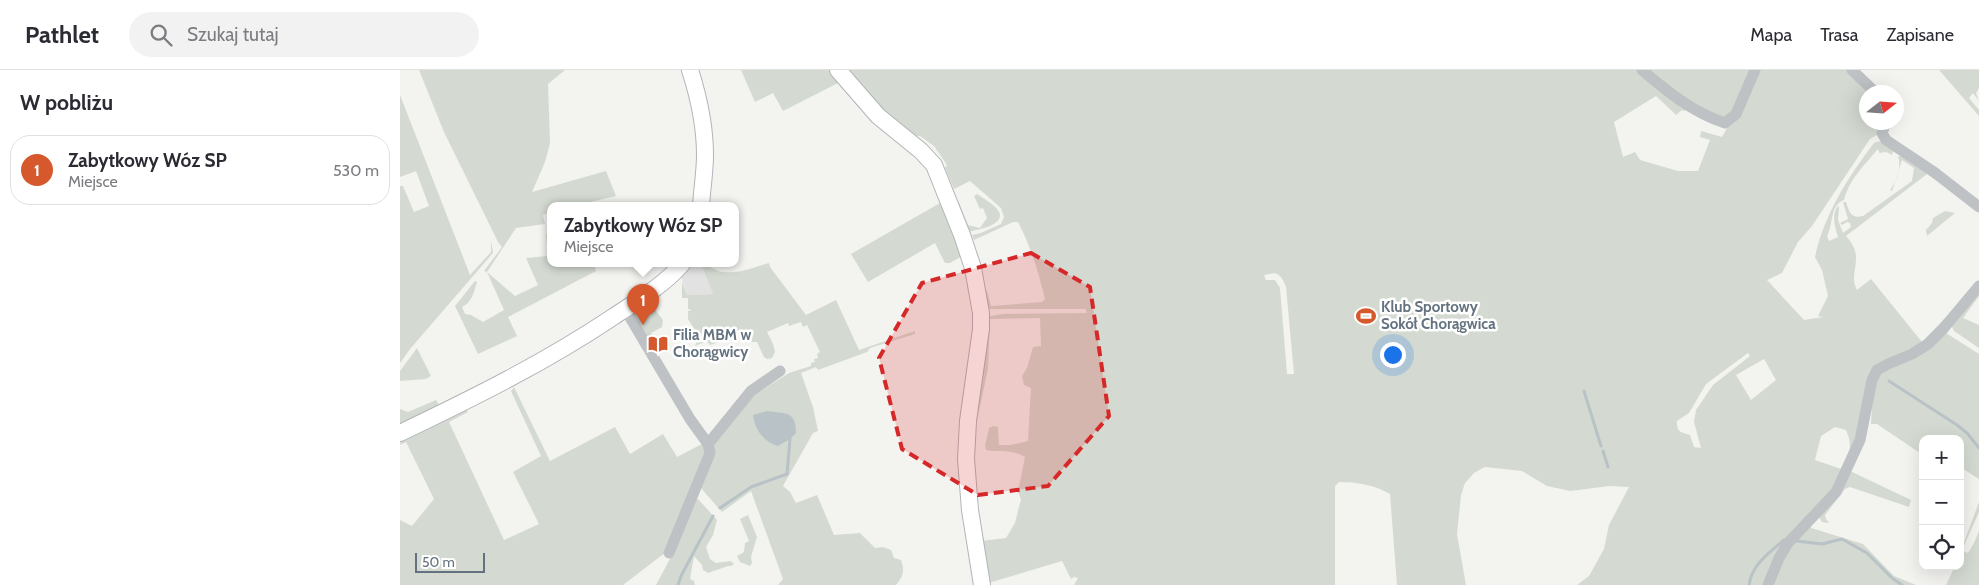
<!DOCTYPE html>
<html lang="pl">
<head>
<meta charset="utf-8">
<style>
  body { margin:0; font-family:Cabin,sans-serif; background:#f2f2f3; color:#2b2b33 }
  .controls { position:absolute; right:15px; bottom:15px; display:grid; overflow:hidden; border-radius:10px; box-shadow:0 5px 20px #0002 }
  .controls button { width:45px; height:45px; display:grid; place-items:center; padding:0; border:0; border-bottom:1px solid #e1e1e2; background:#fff; color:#2b2b33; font:25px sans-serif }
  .compass { position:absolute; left:1459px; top:15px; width:45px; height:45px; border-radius:50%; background:#fff; box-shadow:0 5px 20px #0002; rotate:73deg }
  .scale { position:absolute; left:15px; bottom:12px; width:70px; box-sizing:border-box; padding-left:5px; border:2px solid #64727f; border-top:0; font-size:14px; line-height:18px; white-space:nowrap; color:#64727f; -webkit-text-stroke:4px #fff; paint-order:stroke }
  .you { position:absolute; left:992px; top:284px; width:18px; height:18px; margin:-12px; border:4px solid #fff; border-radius:50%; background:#1a73e8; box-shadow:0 0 0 8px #1a73e833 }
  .badge { display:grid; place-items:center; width:32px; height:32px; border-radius:50%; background:#d6582d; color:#fff; font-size:16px; font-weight:700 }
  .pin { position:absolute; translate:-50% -41px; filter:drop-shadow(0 1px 2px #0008) }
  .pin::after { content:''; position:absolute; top:26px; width:18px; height:15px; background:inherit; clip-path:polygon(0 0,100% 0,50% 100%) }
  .popup { position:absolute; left:147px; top:132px; width:192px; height:65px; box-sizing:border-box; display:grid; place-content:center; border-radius:10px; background:#fff; filter:drop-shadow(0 1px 4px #0005); font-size:16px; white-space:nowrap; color:#7c7c81 }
  .popup b { font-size:19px; color:#2b2b33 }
  .popup::after { content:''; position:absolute; left:50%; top:100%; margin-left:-10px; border:10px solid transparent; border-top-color:#fff }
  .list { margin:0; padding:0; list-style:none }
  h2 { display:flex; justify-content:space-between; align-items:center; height:65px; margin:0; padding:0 20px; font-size:21px }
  h2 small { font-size:16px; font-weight:400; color:#7c7c81 }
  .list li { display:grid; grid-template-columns:32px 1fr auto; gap:15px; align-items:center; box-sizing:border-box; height:70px; margin:0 10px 10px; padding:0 10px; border:1px solid #e1e1e2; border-radius:20px }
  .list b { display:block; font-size:19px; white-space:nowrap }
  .list p { margin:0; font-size:16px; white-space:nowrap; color:#7c7c81 }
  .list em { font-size:16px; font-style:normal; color:#7c7c81 }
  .icon { flex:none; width:28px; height:28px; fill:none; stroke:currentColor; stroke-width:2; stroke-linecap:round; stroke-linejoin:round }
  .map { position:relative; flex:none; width:1579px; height:515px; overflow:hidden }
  header { display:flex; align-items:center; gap:30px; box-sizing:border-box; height:70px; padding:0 25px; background:#fff; border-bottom:1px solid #e1e1e2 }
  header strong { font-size:24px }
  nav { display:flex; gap:28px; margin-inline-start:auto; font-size:18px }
  .search { width:350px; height:45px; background:#f2f2f3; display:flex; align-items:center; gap:12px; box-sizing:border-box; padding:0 18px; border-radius:28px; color:#7c7c81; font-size:19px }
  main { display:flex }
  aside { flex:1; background:#fff }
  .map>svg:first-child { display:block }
  .built { fill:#e1e2e1 }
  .green { fill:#d4dad1; fill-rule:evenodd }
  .water { fill:#b8c2c7 }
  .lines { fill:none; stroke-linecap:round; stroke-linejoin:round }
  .stream { stroke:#b8c2c7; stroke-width:3 }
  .secondary-casing { stroke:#b1b5b9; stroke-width:18 }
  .street { stroke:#bec2c5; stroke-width:11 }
  .secondary { stroke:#fff; stroke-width:16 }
  .marked { fill:#d62828; fill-opacity:0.2; stroke:#d62828; stroke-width:4; stroke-dasharray:10 6; stroke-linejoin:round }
  .labels { text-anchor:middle; stroke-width:5; stroke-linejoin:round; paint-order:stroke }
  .poi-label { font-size:15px; font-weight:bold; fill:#64727f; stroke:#fff; text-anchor:start }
</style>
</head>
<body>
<header>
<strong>Pathlet</strong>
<div class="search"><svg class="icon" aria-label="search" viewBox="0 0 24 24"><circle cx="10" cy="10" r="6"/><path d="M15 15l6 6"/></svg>Szukaj tutaj</div>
<nav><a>Mapa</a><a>Trasa</a><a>Zapisane</a></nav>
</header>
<main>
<aside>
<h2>W pobliżu<small></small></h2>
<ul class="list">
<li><span class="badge">1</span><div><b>Zabytkowy Wóz SP</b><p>Miejsce</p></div><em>530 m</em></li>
</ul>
</aside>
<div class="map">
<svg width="1579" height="515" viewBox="0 0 1579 515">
  <rect width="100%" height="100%" fill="#f3f3f0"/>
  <!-- built -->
  <polygon class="built" points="292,194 301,194 313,224 287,225 281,206"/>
  <!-- green -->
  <g class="green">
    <path d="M19,0H165L148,14L150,73L145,92L132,122L206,101L216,126L173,136H150V142L143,145L145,154L116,158L87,202L115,226L138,215L126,188L148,186L146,164H150V194H194L196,201L108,247L117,266L78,284L55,236L75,211L77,212C74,222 72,232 62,237L65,244L71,245L83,252L104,240L87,202L84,201L102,177L98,172L44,62Z"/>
    <polygon points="341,0 433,0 443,16 442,18 440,12 383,41 373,23 355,32"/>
    <path d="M443,0H1239L1286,40L1283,41L1282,40L1276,45L1256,26L1214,52L1223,87L1235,82L1240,90L1278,101H1298L1310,70L1300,67L1301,61L1322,67L1328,56L1339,43L1350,14L1360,0H1447L1471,22H1466V52L1483,53L1480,63L1470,69L1412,156L1398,172L1382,203L1367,210L1404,250L1423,247L1418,246L1428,226L1422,200L1415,187C1424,145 1448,107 1474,73C1482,69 1488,74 1494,78L1492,85L1486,82L1479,83V80H1477C1464,96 1450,108 1444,130C1429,136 1434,154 1427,166L1429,171L1438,167C1435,157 1431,145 1438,136L1439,137L1438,150L1443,163L1451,157L1450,153L1447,152L1442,155L1440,153L1448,149L1443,132H1446C1449,142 1451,149 1463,146L1512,111L1514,98L1502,90L1492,121L1490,120C1496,113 1502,96 1498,87L1503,84L1535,106L1534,109L1527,104L1446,166C1467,189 1447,201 1457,220L1471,209L1522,272L1545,248V253L1525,274L1504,285L1485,293L1477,297L1471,305L1462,352L1452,383L1434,419L1427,429L1409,449L1411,458L1463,474L1494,506L1516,515H1371L1386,481L1379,482L1364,515H1177L1189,506L1204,479L1209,455L1229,417L1210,416L1170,421L1147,416L1122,401L1085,397L1074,403L1065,413L1061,425L1057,464L1066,515H997L990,424C975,415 957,412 939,412L935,416V515H674L678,508L674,507L671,509L662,491L585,514L574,443L577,441L581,471L606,468L615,453L621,429L618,422L625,387C609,378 600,383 586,380L585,376L589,358L593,356L598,357L599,375H610L628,371L631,318L624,315L622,306L627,298L633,277L641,276L640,248L590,249L588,299L577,350L572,346L583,278L585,247L603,244L687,243L685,239H586L584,237L582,223L587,221L591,236L642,232L645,229C638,201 631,177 618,152H613L574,170L572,165L581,163L601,154L604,147L601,138L570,111L554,119L545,98L547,95L534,76L520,66L509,67L480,43ZM875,203C882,206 883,210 886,217L894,304H887L880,218L875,210H866L864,205ZM1348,283L1350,286L1313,315L1296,340L1294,352L1301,378L1294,377L1290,365C1282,363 1276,362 1277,351L1289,343L1306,314ZM1364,289L1376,310L1351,330L1336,305ZM1435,357L1446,360C1453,375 1450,385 1441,399L1415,390L1421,366Z"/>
    <polygon points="1245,0 1352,0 1328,48 1313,47"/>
    <polygon points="1539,0 1579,0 1579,18 1576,23 1579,31 1573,23 1569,28 1579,40 1579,46"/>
    <polygon points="0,25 70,205 91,182 91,171 93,183 10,279 0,293 0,116 3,116 14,142 29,136 16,101 0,107"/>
    <polygon points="523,87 564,185 550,193 545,193 535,173 468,212 451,184 540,133"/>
    <path d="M577,124C584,129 592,133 597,139C611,155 573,161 565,162L554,134L558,130L568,155L580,158L587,148L583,138L580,139L574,126Z"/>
    <polygon points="1545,141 1555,143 1527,166 1526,160 1532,153 1533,148"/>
    <path d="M369,193L370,197L406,245L436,230L459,280L515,261V264L470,278L467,282L418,300L416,297L401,303L413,337L418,361L413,363L383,416L390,422L396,433L417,425L434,465L460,463L475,478L483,477L491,480L494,488L501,490C505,501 503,507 496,515H378L383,509L351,421L322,442L300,417L312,377L351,327L389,303L411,296V293L415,292L414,289L418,288L417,284L420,282L407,255L403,257L401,252L389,256L388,253L367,262L373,274L375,282L372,288L367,289L364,287L357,272H352L337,263L333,264L332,268L310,275L307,271L295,276L299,267L288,249V241L292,240L288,239V228H282V212L287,225L313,224L301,194C309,195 315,201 323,202C339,204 354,197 369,193Z"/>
    <polygon points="1579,221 1579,226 1563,248 1579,255 1579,278 1554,261 1551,255"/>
    <polygon points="250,233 263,250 262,257 251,263 253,267 247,270 233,244"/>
    <polygon points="1546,263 1579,284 1579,409 1560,397 1560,369 1523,369 1523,385 1477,354 1471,354 1473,321 1477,306"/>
    <polygon points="17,278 31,306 26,309 0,311 0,301"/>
    <polygon points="114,317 150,391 215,357 230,384 263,364 277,387 302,374 305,382 266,482 223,515 0,515 0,450 12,456 34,429 6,372 0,375 1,369 65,337 68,342 49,352 104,470 139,454 113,402 141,386 111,321"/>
    <polygon points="56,326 58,330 0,358 0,339 8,342 36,330 39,335"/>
    <polygon points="1450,401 1511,430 1509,437 1450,417 1445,419 1425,445 1426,449 1429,453 1422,452 1419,447"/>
    <polygon points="298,429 317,450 313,465 306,477 310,489 316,493 331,491 334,494 331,496 328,496 308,503 303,500 302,495 294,486 290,509 294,511 295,515 256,515 272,485 294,431"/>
    <polygon points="1579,432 1579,442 1562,480 1568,483 1574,473 1579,461 1579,515 1546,515 1555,496 1560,496 1560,483"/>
    <polygon points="348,445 357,467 351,487 352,493 350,496 340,492 337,486 344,482 345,473 349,471 340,449"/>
  </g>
  <!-- water -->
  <path class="water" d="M367,341C385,344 396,340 396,363L390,369L378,376C363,371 355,360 353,345Z"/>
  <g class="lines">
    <!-- stream -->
    <g class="stream">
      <polyline points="1489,311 1557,355 1567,363 1579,378"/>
      <polyline points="1184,321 1201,376"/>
      <polyline points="1203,381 1208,397"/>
      <polyline points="320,438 351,417 387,404 390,369"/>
      <polyline points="1397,471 1422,474 1442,469 1467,483 1492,508 1502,515"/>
      <polyline points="278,515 281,506 313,446"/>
      <path d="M1349,515C1352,494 1369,483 1384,470"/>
    </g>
    <defs>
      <g id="secondary">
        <path d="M290,0C299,28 305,56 305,85C305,102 302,119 301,136"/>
        <polyline points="438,0 478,46 521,81 534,95 562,165 573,198 581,243 581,259 568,351 566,389 570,440 582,515"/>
        <path d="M0,363C73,328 146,292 213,247C237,231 264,215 282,194"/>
      </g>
    </defs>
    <!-- secondary casing -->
    <use href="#secondary" class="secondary-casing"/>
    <!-- street -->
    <g class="street">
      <path d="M1242,0C1268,22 1292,42 1325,53L1336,44L1355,0"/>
      <polyline points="1452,0 1475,22"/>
      <polyline points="1486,52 1482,63 1486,70 1534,102 1579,137"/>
      <polyline points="225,239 290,349 308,374"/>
      <polyline points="269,483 310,383 308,374 351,321 380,301"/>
      <polyline points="1368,515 1379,488 1388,473 1436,422 1460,370 1472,310 1477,300 1488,294 1512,284 1528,274 1543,259 1579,216"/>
    </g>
    <!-- secondary -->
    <use href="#secondary" class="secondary"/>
  </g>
  <!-- marked area -->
  <path class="marked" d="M631,183L690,217L709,346L648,416L578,425L502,379L479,288L522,213Z"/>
  <!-- icons -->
  <defs>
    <symbol id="stadium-bare" viewBox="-9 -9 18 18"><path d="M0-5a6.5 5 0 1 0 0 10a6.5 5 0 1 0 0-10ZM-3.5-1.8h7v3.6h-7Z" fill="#d6582d" stroke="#fff" stroke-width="2.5" paint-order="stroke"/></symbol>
    <symbol id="library-bare" viewBox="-9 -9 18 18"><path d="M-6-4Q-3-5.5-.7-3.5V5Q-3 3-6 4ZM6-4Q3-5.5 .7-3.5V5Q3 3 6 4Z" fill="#d6582d" stroke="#fff" stroke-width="2.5" paint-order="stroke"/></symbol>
  </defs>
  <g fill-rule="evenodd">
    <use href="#stadium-bare" x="952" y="232" width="28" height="28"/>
    <use href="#library-bare" x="244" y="260" width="28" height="28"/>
  </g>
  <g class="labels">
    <!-- poi labels -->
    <g class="poi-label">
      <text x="981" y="242">Klub Sportowy<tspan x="981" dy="17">Sokół Chorągwica</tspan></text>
      <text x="273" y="270">Filia MBM w<tspan x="273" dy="17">Chorągwicy</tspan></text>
    </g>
  </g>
</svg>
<div class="controls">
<button>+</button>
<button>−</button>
<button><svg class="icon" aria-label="locate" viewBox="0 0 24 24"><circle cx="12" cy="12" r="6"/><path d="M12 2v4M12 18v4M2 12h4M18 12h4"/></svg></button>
</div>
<svg class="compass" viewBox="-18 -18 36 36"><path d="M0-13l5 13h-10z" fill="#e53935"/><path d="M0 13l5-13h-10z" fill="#7c7c81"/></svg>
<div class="scale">50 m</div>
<div class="you"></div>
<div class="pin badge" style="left:243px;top:255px">1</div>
<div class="popup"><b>Zabytkowy Wóz SP</b>Miejsce</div>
</div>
</main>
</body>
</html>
